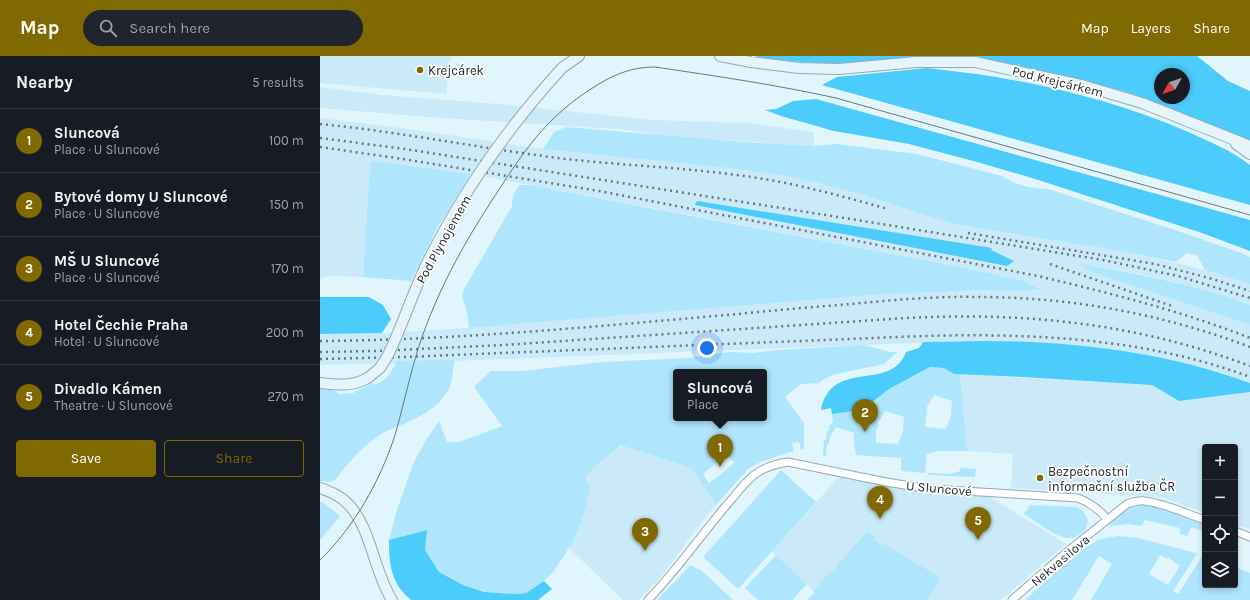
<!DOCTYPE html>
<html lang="en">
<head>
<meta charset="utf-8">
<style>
  body { margin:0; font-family:Karla,sans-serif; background:#20242c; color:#f1f3f6 }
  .controls { position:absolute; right:12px; bottom:12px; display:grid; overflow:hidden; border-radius:4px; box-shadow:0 2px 6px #0003 }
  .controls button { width:36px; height:36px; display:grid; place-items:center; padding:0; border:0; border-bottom:1px solid #363941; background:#171b24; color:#f1f3f6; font:20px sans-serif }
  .compass { position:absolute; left:834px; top:12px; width:36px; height:36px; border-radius:50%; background:#171b24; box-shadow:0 2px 6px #0003; rotate:230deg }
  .you { position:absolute; left:387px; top:292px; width:14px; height:14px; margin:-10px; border:3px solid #fff; border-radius:50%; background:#1a73e8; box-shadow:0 0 0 6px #1a73e833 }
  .badge { display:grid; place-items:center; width:26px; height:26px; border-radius:50%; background:#806900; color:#fff; font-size:13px; font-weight:700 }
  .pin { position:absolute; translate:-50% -33px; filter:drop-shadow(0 1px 2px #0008) }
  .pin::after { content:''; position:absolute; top:21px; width:14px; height:12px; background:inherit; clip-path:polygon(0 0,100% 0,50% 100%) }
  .popup { position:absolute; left:353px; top:313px; width:94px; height:52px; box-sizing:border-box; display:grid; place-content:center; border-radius:4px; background:#171b24; filter:drop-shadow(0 1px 3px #0005); font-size:13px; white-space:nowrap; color:#9ea1a6 }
  .popup b { font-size:15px; color:#f1f3f6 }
  .popup::after { content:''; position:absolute; left:50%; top:100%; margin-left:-8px; border:8px solid transparent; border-top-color:#171b24 }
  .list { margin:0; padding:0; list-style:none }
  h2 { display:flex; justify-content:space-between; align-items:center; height:52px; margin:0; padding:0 16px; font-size:17px }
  h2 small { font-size:13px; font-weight:400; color:#9ea1a6 }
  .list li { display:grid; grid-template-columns:26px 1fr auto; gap:12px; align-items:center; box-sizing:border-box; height:64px; padding:0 16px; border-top:1px solid #363941 }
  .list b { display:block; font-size:15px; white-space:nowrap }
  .list p { margin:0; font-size:13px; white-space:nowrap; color:#9ea1a6 }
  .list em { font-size:13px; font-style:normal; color:#9ea1a6 }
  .actions { display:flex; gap:8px; padding:12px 16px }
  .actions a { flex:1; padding:9px 0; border:1px solid #806900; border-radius:4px; text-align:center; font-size:14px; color:#806900 }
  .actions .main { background:#806900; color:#fff }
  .icon { flex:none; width:22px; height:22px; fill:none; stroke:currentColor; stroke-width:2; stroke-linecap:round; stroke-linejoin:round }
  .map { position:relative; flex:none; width:930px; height:544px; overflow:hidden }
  header { display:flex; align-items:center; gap:24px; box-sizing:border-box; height:56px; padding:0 20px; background:#806900; color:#fff }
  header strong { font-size:19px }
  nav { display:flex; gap:22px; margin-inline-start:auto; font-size:14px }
  .search { width:280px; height:36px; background:#20242c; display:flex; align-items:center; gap:10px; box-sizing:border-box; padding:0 14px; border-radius:22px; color:#9ea1a6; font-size:15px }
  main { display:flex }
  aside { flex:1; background:#171b24 }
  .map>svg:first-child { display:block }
  .built { fill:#caeaf9 }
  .green { fill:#afe5fd; fill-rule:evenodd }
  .forest { fill:#4cccfb; fill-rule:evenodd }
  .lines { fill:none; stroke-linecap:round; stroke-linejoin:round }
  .street-casing { stroke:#93aab4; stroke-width:9 }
  .secondary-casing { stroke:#93aab4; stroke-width:12 }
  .street { stroke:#fff; stroke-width:7 }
  .secondary { stroke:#e6f5fc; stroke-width:10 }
  .tram { stroke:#6a777c; stroke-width:1 }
  .rail { stroke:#6a777c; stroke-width:2.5; stroke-dasharray:2 4; stroke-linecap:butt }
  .secondary-bridge-casing { stroke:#93aab4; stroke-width:12; stroke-linecap:butt }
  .secondary-bridge { stroke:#e6f5fc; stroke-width:10 }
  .poi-dot { fill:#806900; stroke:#fff; stroke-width:1.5 }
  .labels { text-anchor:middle; stroke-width:3.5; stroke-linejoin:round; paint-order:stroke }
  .poi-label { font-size:13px; fill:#20292d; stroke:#fff; text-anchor:start }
  .street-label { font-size:13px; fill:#20292d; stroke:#fff }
</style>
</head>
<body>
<header>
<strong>Map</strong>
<div class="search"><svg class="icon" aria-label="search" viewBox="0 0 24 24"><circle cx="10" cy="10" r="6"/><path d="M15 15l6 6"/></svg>Search here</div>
<nav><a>Map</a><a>Layers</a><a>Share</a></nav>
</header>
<main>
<aside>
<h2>Nearby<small>5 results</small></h2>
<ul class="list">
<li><span class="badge">1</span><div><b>Sluncová</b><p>Place · U Sluncové</p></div><em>100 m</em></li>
<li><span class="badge">2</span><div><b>Bytové domy U Sluncové</b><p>Place · U Sluncové</p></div><em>150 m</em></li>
<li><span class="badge">3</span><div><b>MŠ U Sluncové</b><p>Place · U Sluncové</p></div><em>170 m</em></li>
<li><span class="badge">4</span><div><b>Hotel Čechie Praha</b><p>Hotel · U Sluncové</p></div><em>200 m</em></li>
<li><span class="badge">5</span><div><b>Divadlo Kámen</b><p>Theatre · U Sluncové</p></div><em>270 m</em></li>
</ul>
<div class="actions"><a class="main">Save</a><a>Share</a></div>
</aside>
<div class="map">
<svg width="930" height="544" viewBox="0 0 930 544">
  <rect width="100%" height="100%" fill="#e1f5fd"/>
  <!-- built -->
  <g class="built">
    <polygon points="0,0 131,0 126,38 0,27"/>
    <polygon points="0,31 63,39 178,48 333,64 427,67 494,76 494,90 357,81 297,73 121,62 0,52"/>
    <polygon points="0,62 88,73 223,93 399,111 461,119 495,126 536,137 634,168 801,195 874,211 930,228 930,249 902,240 856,226 811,216 762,208 769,215 930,269 930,327 903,317 866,308 824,299 780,292 739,288 704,286 634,285 594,287 83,307 0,309 0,278 62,277 149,272 564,238 671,234 698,235 720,232 704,225 635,210 376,160 151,118 54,105 50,108 43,221 9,220 0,223"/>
    <polygon points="640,318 832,329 859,345 930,336 930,473 915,468 915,391 885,391 885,457 842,441 691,432 693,398 647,395"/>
    <polygon points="302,389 371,412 396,449 387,459 340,522 319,544 303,544 249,492 256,479 269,425 265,420"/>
    <polygon points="519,421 604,436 669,440 746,488 681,544 595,544 495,536 452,495"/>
  </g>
  <!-- green -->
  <g class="green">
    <path d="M246,71L423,86L494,90L516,88L597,98L682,120C698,130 710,132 728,133L858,175L921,197L930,201V228L885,214L877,199L867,197L856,206L801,195L634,168L536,137L495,126L461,119L399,111L223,93L234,76Z"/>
    <polygon points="54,105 151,118 117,172 91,225 43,221 50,108 51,106"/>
    <polygon points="199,129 209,129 635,210 704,225 721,233 698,235 671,234 564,238 149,272 147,256 142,241 143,235 192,150 193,139"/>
    <path d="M761,208C818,217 875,229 930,249V269L769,215Z"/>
    <path d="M544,289L571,296H577L564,308L516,318L506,322L499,327L481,328L465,341L484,367V393H481L479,386L472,387L474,395C458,400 442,404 428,413L396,449L371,412L301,389L265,420L270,430L266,451L256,479L249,492L234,515L224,525L206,537L195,538L164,536L143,529L119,516L105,494L107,474L69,484L76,457L93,408L106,384L119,365L127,386H139L182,370L154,331L171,315H203L282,306L369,302L409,296L433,297L457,294ZM356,316H444V362H356ZM407,398L414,407L400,419L389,427L383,418Z"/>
    <path d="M134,304C134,310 133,316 132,322C129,344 107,358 88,366C80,370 71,372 63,377C44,388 28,407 15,424L10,426L0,425V333L13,334L19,338L33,337L52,327L54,329C68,324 70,318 77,305Z"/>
    <path d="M610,311L624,312L634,318H640L647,395H618L607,398L605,417L581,415V402L536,399L535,391H534V377L516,371L509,383V388H507L506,400H503L504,384H506L507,375H509V371L513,365L512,358L542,354L569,333ZM614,339L632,345L631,360L626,373L605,371L607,351ZM565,355L584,361L583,375L578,388L556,387V373H558V367Z"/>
    <polygon points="640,412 656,413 655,421 608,419 608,417 630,418 640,415"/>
    <polygon points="461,414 496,446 418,533 383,501"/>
    <polygon points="0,446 4,447 20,460 0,484"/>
    <path d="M816,448C834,447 867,462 885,468V476L871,471L867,480L860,478V472L825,464L822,470L808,468L790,470L789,468V467L805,453Z"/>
    <path d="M710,449L756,451C778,461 765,483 747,482C737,482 714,464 704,458Z"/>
    <polygon points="547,476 555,480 553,483 563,489 564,488 621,522 607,544 487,544 495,536 493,535 510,516 511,517 517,510 517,509"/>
    <path d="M798,480L818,482L876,497L877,498L853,535L858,538L883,499L885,500V529H915V511L930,517V544H856L855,543L854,544H771L792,508L779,500L752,544H705L761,494L780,483ZM840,499L847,503L848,501L860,510L848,529L829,518Z"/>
    <polygon points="456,499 487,528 472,544 438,544 425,532"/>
    <polygon points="371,509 375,512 381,514 413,544 337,544"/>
  </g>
  <!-- forest -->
  <g class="forest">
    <path d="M434,0H877L908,25L930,35V87L878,68L816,39L800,34L670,4L655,2L593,1L513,8L454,4ZM840,18H864V42H840Z"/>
    <path d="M607,12C630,15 653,17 676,21C741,32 805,49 866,75C888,85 911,94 930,109V149L502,29L517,21Z"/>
    <polygon points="496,43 930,164 930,195 882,177 712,122 657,106 589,88 514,75 461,60 445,54 456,53 473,45"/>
    <polygon points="377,145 672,192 671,194 694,205 687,210 375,149"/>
    <polygon points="0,241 49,241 63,249 71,263 62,277 0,278"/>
    <path d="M665,285C754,285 846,296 930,327V336L859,345L832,329L702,321L634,318L624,312L610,311L569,333L542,354L512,358L511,352L501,354C512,301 571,337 586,296L599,292L603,286Z"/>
    <path d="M107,474L105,494L119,516L143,529L164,536L195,538L206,537L224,525L232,533L218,544H91C71,527 69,509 69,484Z"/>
  </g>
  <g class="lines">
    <defs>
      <g id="street">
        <polyline points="915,475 930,481"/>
        <path d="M328,544C356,515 379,482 405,451C414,441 423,428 434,419C444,411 455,408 468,406L566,426L610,433L758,442C771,447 779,453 787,463"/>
        <path d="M692,544L747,496L807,448C813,446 818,444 825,445C843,447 867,458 885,464"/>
      </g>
      <g id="secondary">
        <polyline points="400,0 431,6 479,12 519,13 596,6 655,6 765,30 822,47 930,90"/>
        <polyline points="242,12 259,0"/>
        <polyline points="916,88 930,98"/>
        <path d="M0,327C17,329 34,331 49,321"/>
        <path d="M0,432C11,436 21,440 29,449C51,472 54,516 72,544"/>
      </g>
    </defs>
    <!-- street casing -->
    <use href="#street" class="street-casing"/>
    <!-- secondary casing -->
    <use href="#secondary" class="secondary-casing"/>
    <!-- street -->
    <use href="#street" class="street"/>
    <!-- secondary -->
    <use href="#secondary" class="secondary"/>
    <!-- tram -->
    <path class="tram" d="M0,504C35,470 60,425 75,379C86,341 93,302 108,265C124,224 145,186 169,149C202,98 225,60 279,28C297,17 314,11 335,11C396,20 457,29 516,42L930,159"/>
    <!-- rail -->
    <g class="rail">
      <path d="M0,68C82,76 164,93 246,103C310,110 375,112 438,122C482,129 525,141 568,153"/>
      <polyline points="0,82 85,93 512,160 783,204 858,220 930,242"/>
      <path d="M0,91L83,103L279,135L718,220C789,237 862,255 930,282"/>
      <polyline points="648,177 835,208 889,222 930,235"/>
      <polyline points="730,208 852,250"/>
      <path d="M0,285C140,284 279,270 418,258C456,254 494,251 531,248C573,244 616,240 658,241C751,241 843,258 930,291"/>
      <path d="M0,296L57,295L183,289L586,262C707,256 816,267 930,310"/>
      <path d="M0,303L83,301L603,280C713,277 826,282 930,321"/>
    </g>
    <defs>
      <path id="secondary-bridge" d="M49,321L60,312L67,301C83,269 93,235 109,203C144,134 190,69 242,12"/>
    </defs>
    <!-- secondary-bridge casing -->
    <use href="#secondary-bridge" class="secondary-bridge-casing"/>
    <!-- secondary-bridge -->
    <use href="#secondary-bridge" class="secondary-bridge"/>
  </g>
  <!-- markers -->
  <g class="poi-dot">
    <circle cx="100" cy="14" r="4"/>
    <circle cx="720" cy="422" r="4"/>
  </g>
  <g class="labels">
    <!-- poi labels -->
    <g class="poi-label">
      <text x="108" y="19">Krejcárek</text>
      <text x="728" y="420">Bezpečnostní<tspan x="728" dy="15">informační služba ČR</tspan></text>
    </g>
    <!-- street labels -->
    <g class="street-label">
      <text transform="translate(738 25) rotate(14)" y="5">Pod Krejcárkem</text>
      <text transform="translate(123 183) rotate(-61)" y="5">Pod Plynojemem</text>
      <text transform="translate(619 432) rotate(5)" y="5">U Sluncové</text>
      <text transform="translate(740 504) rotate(-40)" y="5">Nekvasilova</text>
    </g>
  </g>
</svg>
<div class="controls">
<button>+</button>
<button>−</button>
<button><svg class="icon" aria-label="locate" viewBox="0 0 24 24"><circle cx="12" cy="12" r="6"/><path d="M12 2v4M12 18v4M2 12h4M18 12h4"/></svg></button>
<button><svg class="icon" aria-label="layers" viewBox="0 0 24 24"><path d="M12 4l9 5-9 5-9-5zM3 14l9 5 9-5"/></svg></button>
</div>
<svg class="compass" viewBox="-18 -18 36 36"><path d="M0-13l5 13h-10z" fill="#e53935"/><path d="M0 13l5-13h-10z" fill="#9ea1a6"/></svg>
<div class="you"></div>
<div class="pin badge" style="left:400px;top:411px">1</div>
<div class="popup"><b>Sluncová</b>Place</div>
<div class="pin badge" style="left:545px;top:376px">2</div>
<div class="pin badge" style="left:325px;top:495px">3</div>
<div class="pin badge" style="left:560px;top:463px">4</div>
<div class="pin badge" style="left:658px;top:484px">5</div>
</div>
</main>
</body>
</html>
